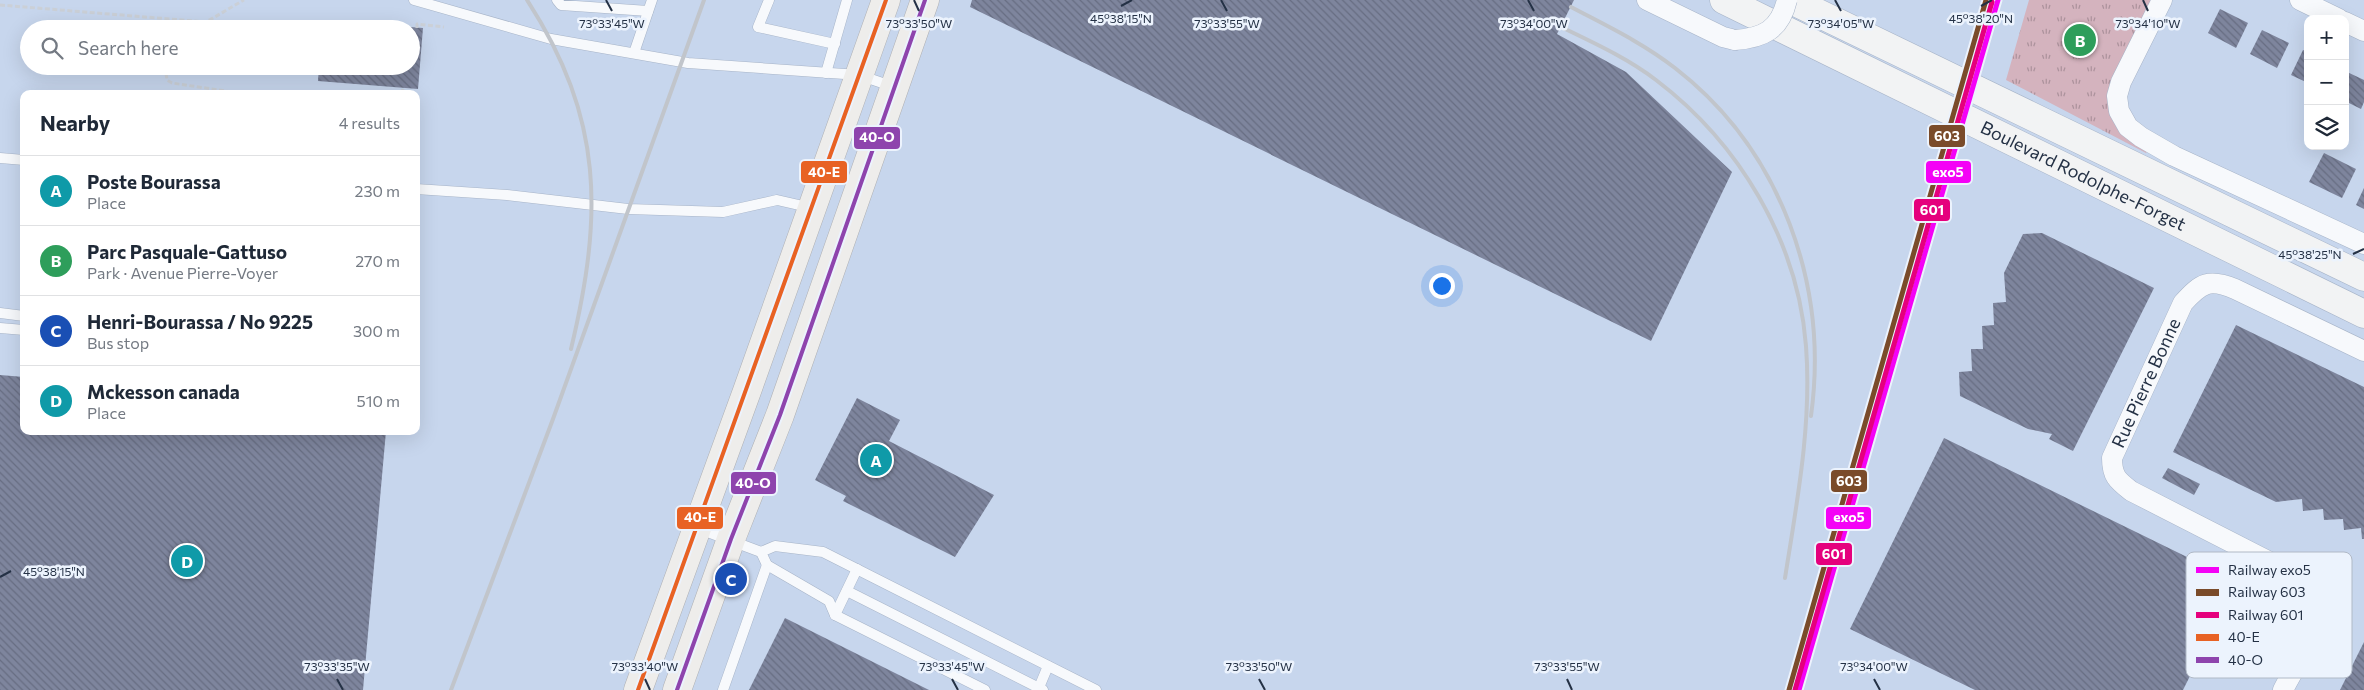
<!DOCTYPE html>
<html lang="en">
<head>
<meta charset="utf-8">
<style>
  body { margin:0; font-family:Commissioner,sans-serif; background:#f6f6f7; color:#1f2937 }
  .controls { position:absolute; right:15px; top:15px; display:grid; overflow:hidden; border-radius:10px; box-shadow:0 5px 20px #0002 }
  .controls button { width:45px; height:45px; display:grid; place-items:center; padding:0; border:0; border-bottom:1px solid #e0e1e3; background:#fff; color:#1f2937; font:25px sans-serif }
  .you { position:absolute; left:1441px; top:285px; width:18px; height:18px; margin:-12px; border:4px solid #fff; border-radius:50%; background:#1a73e8; box-shadow:0 0 0 8px #1a73e833 }
  .badge { display:grid; place-items:center; width:32px; height:32px; border-radius:50%; background:#b45309; color:#fff; font-size:16px; font-weight:700 }
  .pin { position:absolute; translate:-50% -50%; border:2px solid #fff; box-shadow:0 1px 5px #0006 }
  .list { margin:0; padding:0; list-style:none }
  h2 { display:flex; justify-content:space-between; align-items:center; height:65px; margin:0; padding:0 20px; font-size:21px }
  h2 small { font-size:16px; font-weight:400; color:#747a83 }
  .list li { display:grid; grid-template-columns:32px 1fr auto; gap:15px; align-items:center; box-sizing:border-box; height:70px; padding:0 20px; border-top:1px solid #e0e1e3 }
  .list b { display:block; font-size:19px; white-space:nowrap }
  .list p { margin:0; font-size:16px; white-space:nowrap; color:#747a83 }
  .list em { font-size:16px; font-style:normal; color:#747a83 }
  .icon { flex:none; width:28px; height:28px; fill:none; stroke:currentColor; stroke-width:2; stroke-linecap:round; stroke-linejoin:round }
  .map { position:relative; flex:none; width:2364px; height:690px; overflow:hidden }
  .search { position:absolute; background:#fff; box-shadow:0 5px 20px #0002; left:20px; top:20px; width:400px; height:55px; display:flex; align-items:center; gap:12px; box-sizing:border-box; padding:0 18px; border-radius:28px; color:#747a83; font-size:19px }
  .panel { position:absolute; background:#fff; box-shadow:0 5px 20px #0002; left:20px; top:90px; width:400px; height:345px; border-radius:10px }
  .map>svg:first-child { display:block }
  .grass { fill:url(#grass-tufts) }
  .building { fill:url(#building-back-hatch) }
  .lines { fill:none; stroke-linecap:round; stroke-linejoin:round }
  .lane-casing { stroke:#a7b4c8; stroke-width:11 }
  .street-casing { stroke:#a7b4c8; stroke-width:21 }
  .secondary-casing { stroke:#a7b4c8; stroke-width:29 }
  .primary-casing { stroke:#afb0b3; stroke-width:29 }
  .path { stroke:#cbd0d7; stroke-width:3; stroke-dasharray:5 2.5; stroke-linecap:butt }
  .lane { stroke:#f7f9fc; stroke-width:10 }
  .street { stroke:#f7f9fc; stroke-width:20 }
  .secondary { stroke:#f2f3f4; stroke-width:28 }
  .primary { stroke:#eeedeb; stroke-width:28 }
  .rail { stroke:#c1c5cb; stroke-width:4 }
  .street-bridge-casing { stroke:#a7b4c8; stroke-width:21; stroke-linecap:butt }
  .street-bridge { stroke:#f7f9fc; stroke-width:20 }
  .bus-1-casing { stroke:#ecf3fd; stroke-width:8 }
  .bus-2-casing { stroke:#ecf3fd; stroke-width:8 }
  .bus-1 { stroke:#e86224; stroke-width:4 }
  .bus-2 { stroke:#8e44ad; stroke-width:4 }
  .rail-1-casing { stroke:#ecf3fd; stroke-width:9 }
  .rail-2-casing { stroke:#ecf3fd; stroke-width:9 }
  .rail-3-casing { stroke:#ecf3fd; stroke-width:9 }
  .rail-1 { stroke:#f402f6; stroke-width:5 }
  .rail-2 { stroke:#7a4b2a; stroke-width:5 }
  .rail-3 { stroke:#e5007d; stroke-width:5 }
  .ticks { fill:none; stroke:#243145; stroke-width:2 }
  .labels { text-anchor:middle; stroke-width:5; stroke-linejoin:round; paint-order:stroke }
  .street-label { font-size:18px; fill:#243145; stroke:#ecf3fd }
  .key { fill:#ecf3fd; stroke:#b0b9c6; stroke-width:1 }
  .key-label { font-size:14px; fill:#243145 }
  .ticks-label { font-size:12px; text-anchor:middle; fill:#243145; stroke:#ecf3fd; stroke-width:5; stroke-linejoin:round; paint-order:stroke }
  .line-badge { stroke:#ecf3fd; stroke-width:2 }
  .badge-label { font-size:14px; text-anchor:middle; font-weight:bold; fill:#fff }
</style>
</head>
<body>
<div class="map">
<svg width="2364" height="690" viewBox="0 0 2364 690">
  <defs>
    <pattern id="grass-tufts" width="24" height="20" patternUnits="userSpaceOnUse" patternTransform="scale(1.25)"><rect width="24" height="20" fill="#d4b3be"/><path d="M3 7l-1-3M5 7V3M7 7l1-3M15 17l-1-3M17 17v-4M19 17l1-3" fill="none" stroke="#ac929c"/></pattern>
    <pattern id="building-back-hatch" width="6" height="6" patternUnits="userSpaceOnUse" patternTransform="scale(1.25)"><rect width="6" height="6" fill="#7e859d"/><path d="M-1 5l2 2M0 0l6 6M5-1l2 2" fill="none" stroke="#676d82"/></pattern>
  </defs>
  <rect width="100%" height="100%" fill="#c7d6ed"/>
  <!-- grass -->
  <polygon class="grass" points="2029,0 2163,0 2119,110 2154,142 2146,153 2006,80"/>
  <!-- building -->
  <g class="building">
    <polygon points="972,0 1574,0 1557,34 1626,72 1732,172 1651,341 970,7"/>
    <polygon points="2220,9 2248,23 2236,48 2208,33"/>
    <polygon points="323,20 423,28 418,89 318,81 319,66 411,66 411,29 322,29"/>
    <polygon points="2262,30 2289,43 2277,68 2250,54"/>
    <polygon points="2303,50 2308,52 2308,83 2291,75"/>
    <polygon points="2345,71 2364,80 2364,102 2361,109 2345,101"/>
    <polygon points="2324,153 2356,169 2342,198 2309,182"/>
    <polygon points="2364,188 2364,209 2356,205"/>
    <polygon points="2042,233 2154,288 2073,451 2049,439 2052,434 2028,429 1960,396 1959,372 1972,371 1971,349 1983,349 1982,326 1994,325 1993,303 2006,302 2004,273 2023,234"/>
    <polygon points="2236,325 2364,387 2364,539 2362,539 2361,528 2344,530 2343,519 2324,520 2323,509 2303,511 2302,499 2276,502 2173,452"/>
    <polygon points="0,375 24,377 24,431 386,431 363,690 0,690"/>
    <polygon points="857,398 900,420 889,441 994,495 955,557 843,501 846,496 815,480"/>
    <polygon points="1944,438 2281,603 2284,613 2258,665 2208,640 2183,690 1975,690 1850,629"/>
    <polygon points="2168,468 2200,484 2194,495 2162,478"/>
    <polygon points="785,618 929,690 749,690"/>
    <polygon points="2364,642 2364,690 2340,690"/>
  </g>
  <g class="lines">
    <defs>
      <g id="lane">
        <polyline points="414,0 551,39 688,63 859,75 894,87"/>
        <polyline points="557,0 561,5 648,11"/>
        <polyline points="769,0 758,27 835,44"/>
        <polyline points="634,53 652,0"/>
        <polyline points="826,73 847,0"/>
        <polyline points="0,158 24,160"/>
        <polyline points="416,189 507,195 628,209 723,212 777,200 812,208"/>
        <polyline points="0,313 24,316"/>
        <polyline points="0,328 24,330"/>
        <polyline points="697,528 761,552"/>
        <polyline points="847,591 1043,690"/>
        <polyline points="835,615 857,569"/>
        <polyline points="723,690 767,565"/>
        <polyline points="985,690 835,615 829,601 767,565 761,552 775,546 823,552 1096,690"/>
        <polyline points="1038,690 1048,666"/>
      </g>
      <g id="street">
        <polyline points="1647,0 1723,37 1735,40"/>
        <polyline points="2162,0 2121,82 2117,96 2119,111 2128,127 2141,137 2174,156 2364,244"/>
        <polyline points="2300,0 2339,19"/>
        <polyline points="2345,22 2364,31"/>
        <path id="s1" d="M2283,690C2294,668 2326,620 2318,597C2315,588 2310,584 2303,579L2131,491C2117,480 2112,476 2112,458L2183,303C2201,283 2209,278 2235,289L2364,351"/>
      </g>
      <g id="secondary">
        <path id="s2" d="M1724,0L2364,314"/>
        <polyline points="1791,0 2364,277"/>
      </g>
      <g id="primary">
        <polyline points="638,690 747,391 886,0"/>
        <polyline points="677,690 731,539 780,415 925,0"/>
      </g>
    </defs>
    <!-- lane casing -->
    <use href="#lane" class="lane-casing"/>
    <!-- street casing -->
    <use href="#street" class="street-casing"/>
    <!-- secondary casing -->
    <use href="#secondary" class="secondary-casing"/>
    <!-- primary casing -->
    <use href="#primary" class="primary-casing"/>
    <!-- path -->
    <g class="path">
      <polyline points="0,5 206,22 244,0"/>
      <polyline points="206,22 225,29"/>
      <polyline points="417,28 417,24 444,27"/>
      <polyline points="167,29 168,19"/>
      <polyline points="165,66 167,80 172,83 245,94"/>
      <polyline points="402,94 403,88"/>
    </g>
    <!-- lane -->
    <use href="#lane" class="lane"/>
    <!-- street -->
    <use href="#street" class="street"/>
    <!-- secondary -->
    <use href="#secondary" class="secondary"/>
    <!-- primary -->
    <use href="#primary" class="primary"/>
    <!-- rail -->
    <g class="rail">
      <path d="M527,0C604,119 603,215 571,349"/>
      <path d="M1571,7C1607,26 1643,43 1675,68C1781,150 1829,285 1811,416"/>
      <path d="M1561,27C1594,43 1627,58 1656,80C1739,143 1798,241 1806,346C1812,423 1797,502 1785,578"/>
      <polyline points="451,690 553,419 704,0"/>
    </g>
    <defs>
      <path id="street-bridge" d="M1735,40C1763,38 1780,30 1787,0"/>
    </defs>
    <!-- street-bridge casing -->
    <use href="#street-bridge" class="street-bridge-casing"/>
    <!-- street-bridge -->
    <use href="#street-bridge" class="street-bridge"/>
    <defs>
      <polyline id="bus-1" points="638,690 886,0"/>
      <polyline id="bus-2" points="677,690 731,539 780,415 925,0"/>
    </defs>
    <!-- bus-1 casing -->
    <use href="#bus-1" class="bus-1-casing"/>
    <!-- bus-2 casing -->
    <use href="#bus-2" class="bus-2-casing"/>
    <!-- bus-1 -->
    <use href="#bus-1" class="bus-1"/>
    <!-- bus-2 -->
    <use href="#bus-2" class="bus-2"/>
    <defs>
      <polyline id="rail-1" points="1799,690 1998,0"/>
      <polyline id="rail-2" points="1789,690 1986,0"/>
      <polyline id="rail-3" points="1795,690 1992,2"/>
    </defs>
    <!-- rail-1 casing -->
    <use href="#rail-1" class="rail-1-casing"/>
    <!-- rail-2 casing -->
    <use href="#rail-2" class="rail-2-casing"/>
    <!-- rail-3 casing -->
    <use href="#rail-3" class="rail-3-casing"/>
    <!-- rail-1 -->
    <use href="#rail-1" class="rail-1"/>
    <!-- rail-2 -->
    <use href="#rail-2" class="rail-2"/>
    <!-- rail-3 -->
    <use href="#rail-3" class="rail-3"/>
  </g>
  <!-- ticks -->
  <path class="ticks" d="M606,0L612,11M914,0L919,11M1221,0L1227,11M1528,0L1534,11M1835,0L1841,11M2143,0L2148,11M1121,6L1132,0M1981,6L1992,0M2353,254L2364,249M0,577L11,571M337,679L343,690M645,679L650,690M952,679L958,690M1259,679L1265,690M1567,679L1572,690M1874,679L1880,690"/>
  <g class="labels">
    <!-- street labels -->
    <g class="street-label">
      <text dy="6" stroke="none"><textPath href="#s2" startOffset="400">Boulevard Rodolphe-Forget</textPath></text>
      <text dy="6" stroke="none"><textPath href="#s1" startOffset="441">Rue Pierre Bonne</textPath></text>
    </g>
  </g>
  <!-- legend -->
  <rect x="2186" y="552" width="166" height="126" rx="8" class="key"/>
  <rect x="2196" y="567" width="23" height="6" fill="#f402f6"/>
  <rect x="2196" y="589" width="23" height="7" fill="#7a4b2a"/>
  <rect x="2196" y="612" width="23" height="6" fill="#e5007d"/>
  <rect x="2196" y="634" width="23" height="7" fill="#e86224"/>
  <rect x="2196" y="657" width="23" height="6" fill="#8e44ad"/>
  <g class="key-label">
    <text x="2228" y="575">Railway exo5</text>
    <text x="2228" y="597">Railway 603</text>
    <text x="2228" y="620">Railway 601</text>
    <text x="2228" y="642">40-E</text>
    <text x="2228" y="665">40-O</text>
  </g>
  <g class="ticks-label">
    <text x="1121" y="23">45°38'15"N</text>
    <text x="1981" y="23">45°38'20"N</text>
    <text x="612" y="28">73°33'45"W</text>
    <text x="919" y="28">73°33'50"W</text>
    <text x="1227" y="28">73°33'55"W</text>
    <text x="1534" y="28">73°34'00"W</text>
    <text x="1841" y="28">73°34'05"W</text>
    <text x="2148" y="28">73°34'10"W</text>
    <text x="2310" y="259">45°38'25"N</text>
    <text x="54" y="576">45°38'15"N</text>
    <text x="337" y="671">73°33'35"W</text>
    <text x="645" y="671">73°33'40"W</text>
    <text x="952" y="671">73°33'45"W</text>
    <text x="1259" y="671">73°33'50"W</text>
    <text x="1567" y="671">73°33'55"W</text>
    <text x="1874" y="671">73°34'00"W</text>
  </g>
  <g class="line-badge">
    <rect x="1928" y="124" width="38" height="24" rx="5" fill="#7a4b2a"/>
    <rect x="853" y="126" width="48" height="24" rx="5" fill="#8e44ad"/>
    <rect x="800" y="160" width="48" height="24" rx="5" fill="#e86224"/>
    <rect x="1925" y="160" width="47" height="24" rx="5" fill="#f402f6"/>
    <rect x="1913" y="198" width="38" height="24" rx="5" fill="#e5007d"/>
    <rect x="1830" y="469" width="38" height="24" rx="5" fill="#7a4b2a"/>
    <rect x="730" y="471" width="47" height="24" rx="5" fill="#8e44ad"/>
    <rect x="676" y="506" width="48" height="24" rx="5" fill="#e86224"/>
    <rect x="1825" y="506" width="47" height="24" rx="5" fill="#f402f6"/>
    <rect x="1815" y="542" width="38" height="24" rx="5" fill="#e5007d"/>
  </g>
  <g class="badge-label">
    <text x="1947" y="141">603</text>
    <text x="877" y="142">40-O</text>
    <text x="824" y="177">40-E</text>
    <text x="1948" y="177">exo5</text>
    <text x="1932" y="215">601</text>
    <text x="1849" y="486">603</text>
    <text x="753" y="488">40-O</text>
    <text x="700" y="522">40-E</text>
    <text x="1849" y="522">exo5</text>
    <text x="1834" y="559">601</text>
  </g>
</svg>
<div class="controls">
<button>+</button>
<button>−</button>
<button><svg class="icon" aria-label="layers" viewBox="0 0 24 24"><path d="M12 4l9 5-9 5-9-5zM3 14l9 5 9-5"/></svg></button>
</div>
<div class="you"></div>
<div class="pin badge" style="left:876px;top:460px;background:#0f9aa8">A</div>
<div class="pin badge" style="left:2080px;top:40px;background:#2e9e5b">B</div>
<div class="pin badge" style="left:731px;top:579px;background:#1a4fb4">C</div>
<div class="pin badge" style="left:187px;top:561px;background:#0f9aa8">D</div>
<div class="search"><svg class="icon" aria-label="search" viewBox="0 0 24 24"><circle cx="10" cy="10" r="6"/><path d="M15 15l6 6"/></svg>Search here</div>
<section class="panel">
<h2>Nearby<small>4 results</small></h2>
<ul class="list">
<li><span class="badge" style="background:#0f9aa8">A</span><div><b>Poste Bourassa</b><p>Place</p></div><em>230 m</em></li>
<li><span class="badge" style="background:#2e9e5b">B</span><div><b>Parc Pasquale-Gattuso</b><p>Park · Avenue Pierre-Voyer</p></div><em>270 m</em></li>
<li><span class="badge" style="background:#1a4fb4">C</span><div><b>Henri-Bourassa / No 9225</b><p>Bus stop</p></div><em>300 m</em></li>
<li><span class="badge" style="background:#0f9aa8">D</span><div><b>Mckesson canada</b><p>Place</p></div><em>510 m</em></li>
</ul>
</section>
</div>
</body>
</html>
